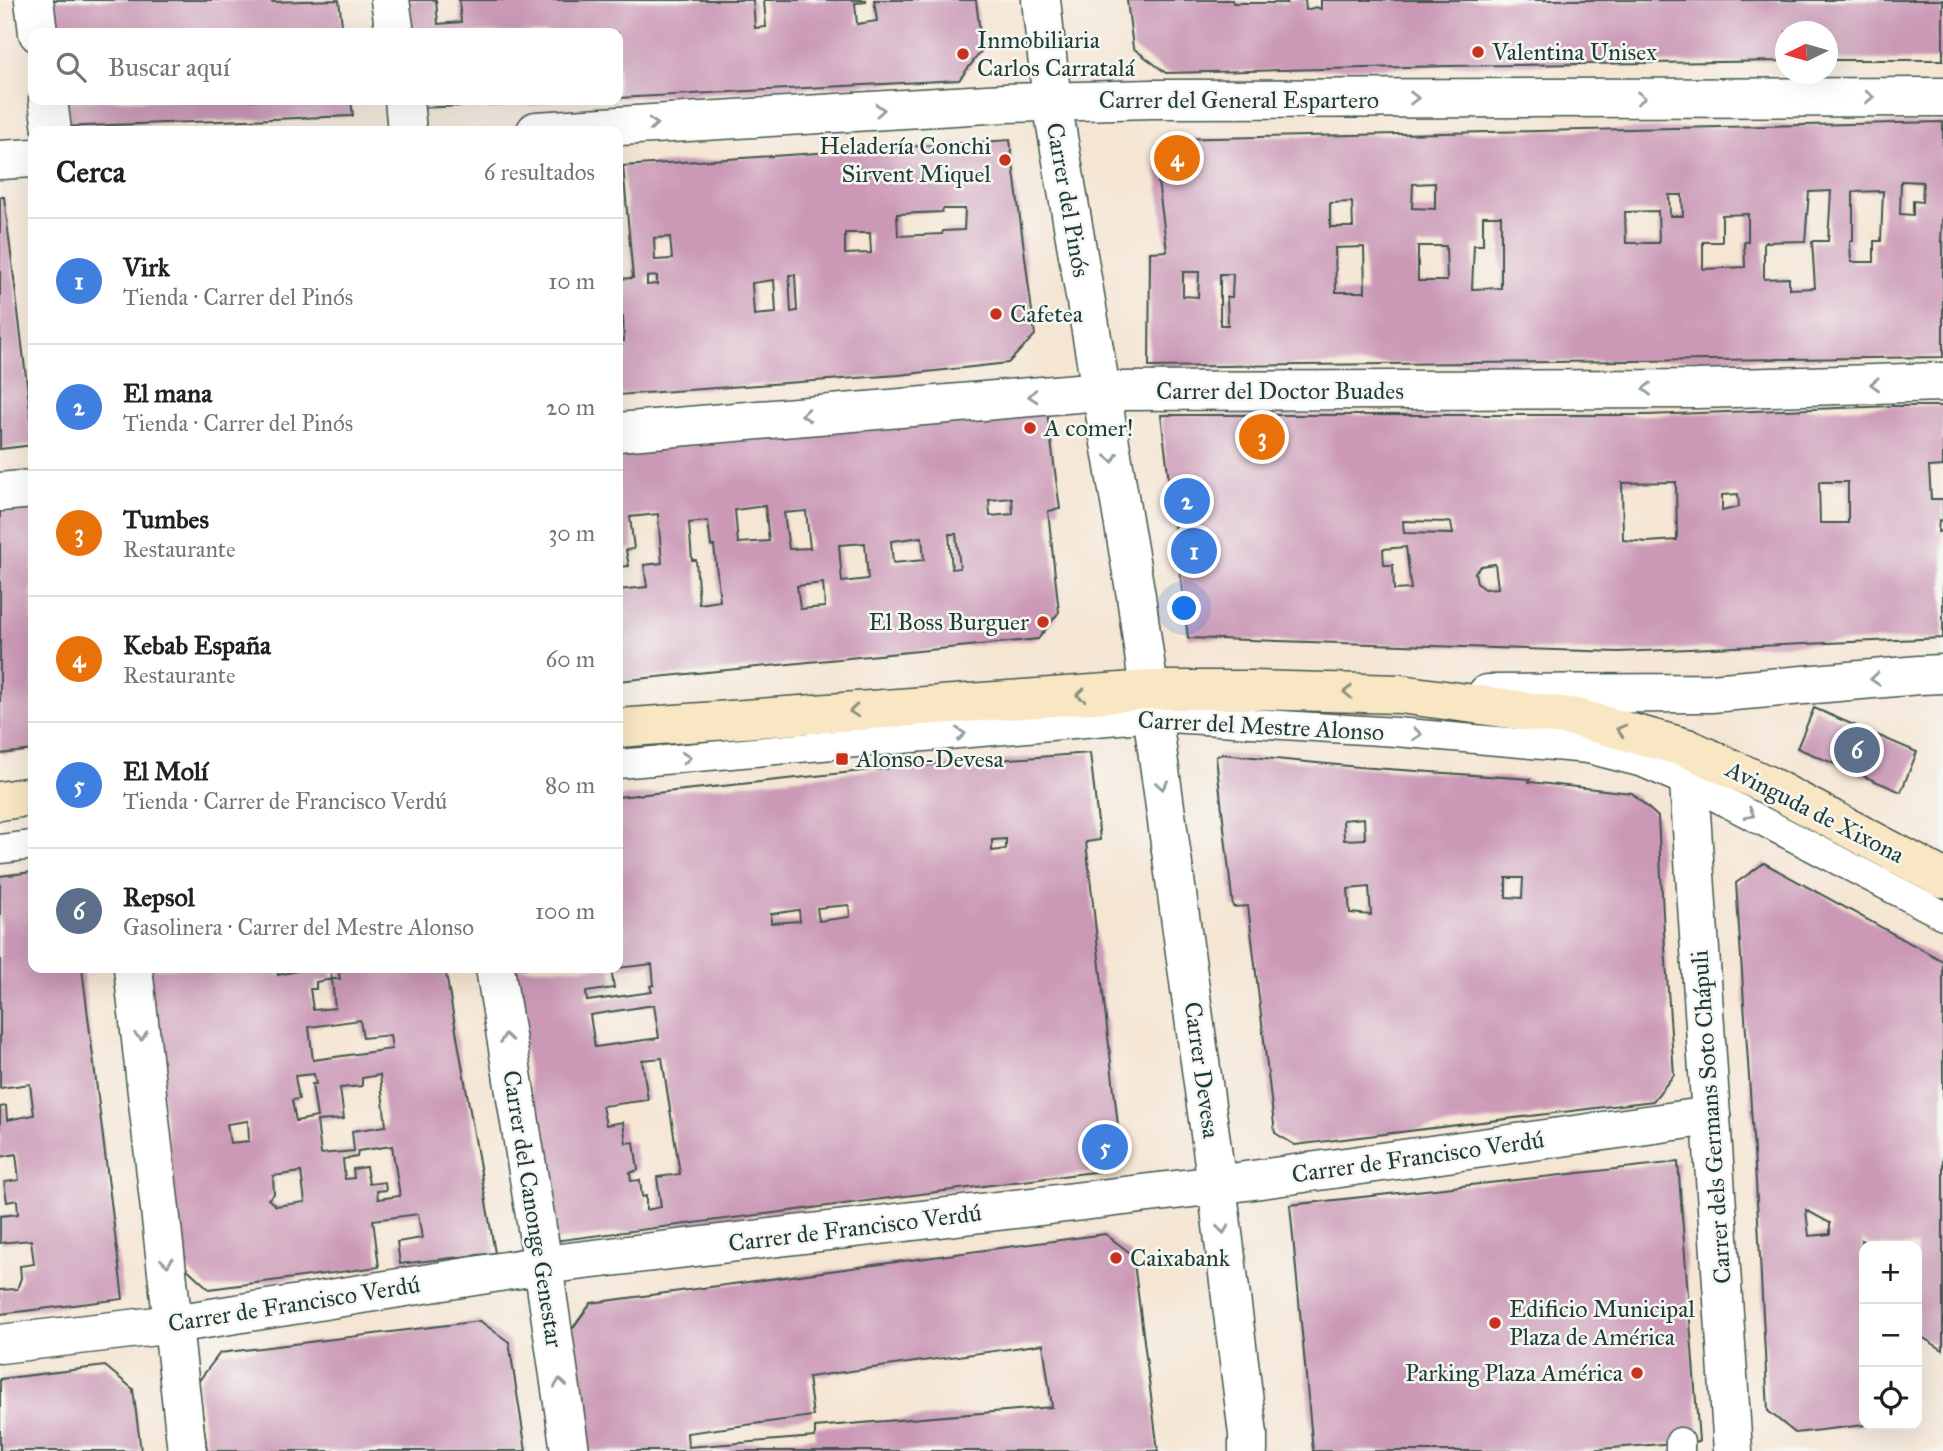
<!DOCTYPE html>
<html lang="es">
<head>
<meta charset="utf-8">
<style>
  body { margin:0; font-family:"IM FELL Great Primer",serif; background:#f2f2f2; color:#202124 }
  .controls { position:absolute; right:21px; bottom:21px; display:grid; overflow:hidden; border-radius:14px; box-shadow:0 7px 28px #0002 }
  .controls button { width:63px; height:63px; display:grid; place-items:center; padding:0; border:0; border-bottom:2px solid #e0e0e0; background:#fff; color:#202124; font:35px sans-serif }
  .compass { position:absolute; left:1775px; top:21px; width:63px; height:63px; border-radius:50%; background:#fff; box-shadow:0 7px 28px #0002; rotate:265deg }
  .you { position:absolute; left:1185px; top:609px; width:24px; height:24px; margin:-18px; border:5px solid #fff; border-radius:50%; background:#1a73e8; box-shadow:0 0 0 10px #1a73e833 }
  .badge { display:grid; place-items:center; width:46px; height:46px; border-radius:50%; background:#2563eb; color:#fff; font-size:23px; font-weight:700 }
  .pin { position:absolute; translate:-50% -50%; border:4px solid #fff; box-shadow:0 2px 7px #0006 }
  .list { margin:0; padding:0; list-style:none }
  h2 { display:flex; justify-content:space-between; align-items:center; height:91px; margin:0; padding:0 28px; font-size:30px }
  h2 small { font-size:23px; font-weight:400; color:#757577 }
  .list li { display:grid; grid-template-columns:46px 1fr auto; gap:21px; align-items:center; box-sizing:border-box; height:126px; padding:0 28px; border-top:2px solid #e0e0e0 }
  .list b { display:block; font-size:26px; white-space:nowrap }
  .list p { margin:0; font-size:23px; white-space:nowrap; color:#757577 }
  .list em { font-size:23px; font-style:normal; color:#757577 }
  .icon { flex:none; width:38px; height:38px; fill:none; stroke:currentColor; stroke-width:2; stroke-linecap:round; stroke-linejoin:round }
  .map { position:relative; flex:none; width:1943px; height:1451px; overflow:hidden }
  .search { position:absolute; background:#fff; box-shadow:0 7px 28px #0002; left:28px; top:28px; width:595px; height:77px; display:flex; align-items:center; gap:18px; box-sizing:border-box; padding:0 24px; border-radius:14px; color:#757577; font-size:26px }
  .panel { position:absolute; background:#fff; box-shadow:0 7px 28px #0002; left:28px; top:126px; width:595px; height:847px; border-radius:14px }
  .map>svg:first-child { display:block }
  .building { fill:#cb99b6; fill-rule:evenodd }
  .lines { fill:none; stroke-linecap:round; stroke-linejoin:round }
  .service-casing { stroke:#3f564c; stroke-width:31 }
  .pedestrian-casing { stroke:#3f564c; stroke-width:41 }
  .minor-casing { stroke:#3f564c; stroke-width:41 }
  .tertiary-casing { stroke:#3f564c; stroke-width:41 }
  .secondary-casing { stroke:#3f564c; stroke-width:41 }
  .service { stroke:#fff; stroke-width:28 }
  .pedestrian { stroke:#fff; stroke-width:38 }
  .minor { stroke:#fff; stroke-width:38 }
  .tertiary { stroke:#fff; stroke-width:38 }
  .secondary { stroke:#f9e7c3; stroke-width:38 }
  .oneway { stroke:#8f9e9a }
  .oneway2 { stroke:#8c927c }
  .poi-dot { fill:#c8321e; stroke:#f6f6f2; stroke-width:2.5 }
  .labels { text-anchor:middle; stroke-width:5; stroke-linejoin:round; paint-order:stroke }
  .poi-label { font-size:24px; fill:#1f3d34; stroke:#f6f6f2; text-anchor:start }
  .street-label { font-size:24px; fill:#1f3d34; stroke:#f6f6f2 }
</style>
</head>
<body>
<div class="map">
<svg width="1943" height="1451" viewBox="0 0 1943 1451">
  <rect width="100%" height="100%" fill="#f6f6f2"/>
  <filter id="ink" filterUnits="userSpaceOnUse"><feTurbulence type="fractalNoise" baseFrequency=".0143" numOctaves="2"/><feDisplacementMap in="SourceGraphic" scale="14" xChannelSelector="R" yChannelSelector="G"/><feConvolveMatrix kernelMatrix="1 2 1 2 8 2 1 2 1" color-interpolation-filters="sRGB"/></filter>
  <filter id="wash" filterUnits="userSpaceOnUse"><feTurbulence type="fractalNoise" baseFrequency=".00686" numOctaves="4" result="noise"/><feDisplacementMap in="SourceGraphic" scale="28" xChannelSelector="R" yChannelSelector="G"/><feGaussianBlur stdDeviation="1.57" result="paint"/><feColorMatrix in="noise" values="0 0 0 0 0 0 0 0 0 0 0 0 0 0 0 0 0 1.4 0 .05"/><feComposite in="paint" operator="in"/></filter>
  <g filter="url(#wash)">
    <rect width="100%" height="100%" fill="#f5e5d3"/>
    <g id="blocks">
      <!-- building -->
      <g class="building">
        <polygon points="44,0 272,0 272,2 339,0 343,33 48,33"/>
        <polygon points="406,0 436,0 438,24 461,22 459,0 753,0 755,28 766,27 764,0 866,0 866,2 855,3 857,24 877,21 874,0 976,0 982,50 959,80 618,98 618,33 409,33"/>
        <polygon points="1127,0 1232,0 1233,3 1287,3 1287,0 1305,0 1306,10 1316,7 1321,9 1321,0 1943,0 1943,60 1828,60 1828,32 1786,32 1786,61 1448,66 1166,73 1133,48"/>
        <polygon points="56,100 351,100 353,116 59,127"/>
        <polygon points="417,100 550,100 550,102 418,108"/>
        <path d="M1943,122V220H1942L1941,242H1943V357L1149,367L1150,252L1167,251L1155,158L1170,139ZM1901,181L1923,182L1922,202L1913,201V215L1900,214ZM1435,183V209L1412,208L1413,184ZM1831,191L1828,241H1812L1815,288L1789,289V278L1764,279V242L1805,241L1809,192ZM1883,191L1881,241H1874V262H1851L1850,241H1853V192ZM1669,195H1682L1683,216H1670ZM1352,202L1353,227H1330V203ZM1658,211L1659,243H1626L1625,212ZM1748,214V242H1744L1745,267L1703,269V242H1722V215ZM1483,216H1501V288L1472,289L1474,245H1483ZM1418,246H1446L1447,281H1418ZM1364,247L1365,292H1336L1335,248ZM1183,272H1199L1198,297L1183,296ZM1220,274H1233L1232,297H1227L1228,325H1220Z"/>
        <path d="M1010,140L1035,335L1008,363L899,375L618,395V341H624L623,317L618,318V279L633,278L623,166ZM943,209H965L964,230L943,231L942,234L898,236L897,214L942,212ZM845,233H870L871,253L845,254ZM670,237L672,259L655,260L654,238ZM789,275H795L797,311L791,312ZM657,276V284L647,285V277ZM774,280L776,313L754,315L752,283Z"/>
        <polygon points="0,197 4,197 33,434 33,445 0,449"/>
        <path d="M1894,406H1943V466L1929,467L1931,499H1943V521L1939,520L1938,532L1943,531V638L1619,652L1188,638L1161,415H1647ZM1676,482L1677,540L1647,542L1623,540L1622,483ZM1819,482H1848V523H1820ZM1738,494L1739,507L1722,511V495ZM1403,521L1451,522L1453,534L1404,533ZM1406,547L1411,589L1394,590L1393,565H1384L1383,549ZM1495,564L1498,588L1484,589L1477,583L1475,572L1481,566Z"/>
        <path d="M1047,411L1060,509L1048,511L1059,612L1038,639L618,681V590L647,587L644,565L662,563L658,514L630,517L634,549L626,550L629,566L618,567V451ZM1012,498L1013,514L990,516L989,500ZM765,506L769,541L738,543L735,510ZM806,511L810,548L789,549L784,513ZM708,521L711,546H714L720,601L699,604L696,560H692L689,523ZM949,534H956L960,568L952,569ZM922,537L924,560L893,563L891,541ZM865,543L868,579L842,582L839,545ZM823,583L825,607L800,609L797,586Z"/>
        <polygon points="33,508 33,589 31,589 33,604 33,750 0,754 0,511"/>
        <polygon points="1814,708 1917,752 1901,792 1797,748"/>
        <path d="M1090,753L1100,840L1086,842L1121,1152L1101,1171L554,1241L512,968H611L614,988L586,992L587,1001L652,992L650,986L654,985L652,964L618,968V797L891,768ZM1006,839V849L992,851V840ZM849,905L850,917L819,921L817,908ZM799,910L800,921L771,923V914ZM654,1005L659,1038L595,1047L590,1015ZM662,1058L680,1174L657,1177L661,1207L646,1210V1196L642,1197L640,1180L631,1181L630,1173L638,1170L634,1142L626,1143L623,1122L606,1125L602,1106L648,1100L642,1060Z"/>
        <path d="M1221,754L1359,767L1530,779L1529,782L1632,793L1658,817L1664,933L1674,1075L1653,1101L1295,1145L1275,1133L1248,906L1233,907L1216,757ZM1364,818L1365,839L1344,840L1343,820ZM1506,878H1523L1522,898L1506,897ZM1369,887L1371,915L1350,913L1348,889Z"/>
        <path d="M1764,863L1943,961V1350L1917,1334V1246H1872L1862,1240L1864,1277V1425L1795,1433L1768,1411L1756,1182L1736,883ZM1806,1210L1830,1223V1234L1809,1236Z"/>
        <polygon points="33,872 33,968 82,968 123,1299 0,1314 0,1290 17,1289 21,1278 20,1266 34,1264 31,1240 0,1243 0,1216 18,1214 17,1200 7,1202 4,1182 19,1180 16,1154 0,1157 0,1107 6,1106 7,1120 34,1115 30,1084 0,1088 0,876"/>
        <path d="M147,968H277L278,975L311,968H330L332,979L316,982V989H310L313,1010L335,1008L332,979H340L338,968H445L495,1253L400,1264L397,1242L422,1238L418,1214L373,1220L379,1267L209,1289L183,1265ZM360,1020L363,1038L390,1035L392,1049L313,1060L309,1027ZM314,1074L316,1084H312L317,1117L296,1121L292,1100L299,1099L295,1076ZM380,1075L386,1126L352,1131L354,1151L321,1154L317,1121L344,1119L340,1088L362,1086V1078ZM248,1121L249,1141L230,1143L227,1124ZM392,1146L400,1196L378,1199L377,1191L386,1190L385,1182L369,1184L366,1167L353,1169L354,1178L345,1179L343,1159L357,1157L358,1151ZM301,1172L305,1202L276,1206L268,1199L274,1194L273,1176Z"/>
        <polygon points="1678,1162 1699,1441 1575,1451 1313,1451 1290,1205"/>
        <path d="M1105,1234L1133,1255L1158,1451H589L570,1332L591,1303ZM1043,1344L1052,1407L815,1427V1437L688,1447L687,1433L813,1416L808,1377Z"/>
        <polygon points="480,1321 509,1342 526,1451 207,1451 198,1382 220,1353"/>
        <polygon points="105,1366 133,1389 141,1451 0,1451 0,1379"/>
      </g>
    </g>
  </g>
  <g filter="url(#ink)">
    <use href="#blocks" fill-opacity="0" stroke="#3f564c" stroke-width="2"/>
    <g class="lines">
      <defs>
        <g id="service">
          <polyline points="618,764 1153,717 1396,732 1588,749 1643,763 1689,783 1943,915"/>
          <polyline points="0,849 33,845"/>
          <polyline points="1680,1442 1680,1451"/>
        </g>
        <g id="pedestrian">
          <polyline points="1689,783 1733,1451"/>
          <polyline points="1217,1185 1711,1116"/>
        </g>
        <g id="minor">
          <polyline points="34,0 38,33"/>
          <polyline points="390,0 395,33"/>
          <polyline points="48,100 52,131"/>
          <polyline points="404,100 407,131"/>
          <polyline points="536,131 1004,103 1151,99 1943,97"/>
          <polyline points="0,160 33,158"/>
          <polyline points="618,432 1101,391 1697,389 1943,382"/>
          <polyline points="0,492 33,489"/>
          <polyline points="1487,694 1711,693 1919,675 1943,674"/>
          <polyline points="133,968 187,1451"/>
          <polyline points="495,968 543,1265 570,1451"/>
          <polyline points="0,1344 174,1324 543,1265 1217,1185"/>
        </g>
        <polyline id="tertiary" points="1041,0 1052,102 1136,596 1217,1185 1248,1434 1248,1451"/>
        <g id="secondary">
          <polyline points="618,728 1149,690 1253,690 1400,694 1577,718 1687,748 1767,785 1943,878"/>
          <polyline points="0,801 33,796"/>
        </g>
      </defs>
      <!-- service casing -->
      <use href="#service" class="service-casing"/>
      <!-- pedestrian casing -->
      <use href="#pedestrian" class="pedestrian-casing"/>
      <!-- minor casing -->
      <use href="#minor" class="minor-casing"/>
      <!-- tertiary casing -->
      <use href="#tertiary" class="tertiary-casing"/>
      <!-- secondary casing -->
      <use href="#secondary" class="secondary-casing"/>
      <!-- service -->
      <use href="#service" class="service"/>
      <!-- pedestrian -->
      <use href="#pedestrian" class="pedestrian"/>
      <!-- minor -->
      <use href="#minor" class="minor"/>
      <!-- tertiary -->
      <use href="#tertiary" class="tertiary"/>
      <!-- secondary -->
      <use href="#secondary" class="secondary"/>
    </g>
    <!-- one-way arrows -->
    <defs><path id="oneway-chevron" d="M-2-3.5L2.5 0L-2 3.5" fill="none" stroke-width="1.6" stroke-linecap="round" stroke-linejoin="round" transform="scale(1.75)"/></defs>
    <g class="oneway">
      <use href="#oneway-chevron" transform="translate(1869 97)"/>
      <use href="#oneway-chevron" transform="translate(1414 98)"/>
      <use href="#oneway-chevron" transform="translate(1641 98)"/>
      <use href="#oneway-chevron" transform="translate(880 110) rotate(-3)"/>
      <use href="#oneway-chevron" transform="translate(653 124) rotate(-3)"/>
      <use href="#oneway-chevron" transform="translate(1875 384) rotate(178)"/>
      <use href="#oneway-chevron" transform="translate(1647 389) rotate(180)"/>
      <use href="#oneway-chevron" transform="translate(1033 396) rotate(175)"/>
      <use href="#oneway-chevron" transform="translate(806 415) rotate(175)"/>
      <use href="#oneway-chevron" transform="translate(1112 458) rotate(80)"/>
      <use href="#oneway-chevron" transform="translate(1875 679) rotate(175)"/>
      <use href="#oneway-chevron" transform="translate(961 734) rotate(-5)"/>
      <use href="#oneway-chevron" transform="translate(1417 734) rotate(5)"/>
      <use href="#oneway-chevron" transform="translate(686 758) rotate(-5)"/>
      <use href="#oneway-chevron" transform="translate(1162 785) rotate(82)"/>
      <use href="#oneway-chevron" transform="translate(1750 814) rotate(27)"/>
      <use href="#oneway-chevron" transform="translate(141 1036) rotate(83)"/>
      <use href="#oneway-chevron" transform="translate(506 1038) rotate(-99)"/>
      <use href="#oneway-chevron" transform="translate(1223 1229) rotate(83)"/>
      <use href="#oneway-chevron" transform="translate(167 1262) rotate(83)"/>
      <use href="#oneway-chevron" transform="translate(560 1383) rotate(-98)"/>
    </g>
    <g class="oneway2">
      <use href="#oneway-chevron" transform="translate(1348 692) rotate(-178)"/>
      <use href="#oneway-chevron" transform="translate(1081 695) rotate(176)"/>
      <use href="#oneway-chevron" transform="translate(854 711) rotate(176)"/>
      <use href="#oneway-chevron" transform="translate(1621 730) rotate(-165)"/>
    </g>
  </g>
  <!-- markers -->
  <g class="poi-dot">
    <circle cx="1478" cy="52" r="7"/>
    <circle cx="963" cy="54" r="7"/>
    <circle cx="1005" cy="160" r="7"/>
    <circle cx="996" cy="314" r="7"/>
    <circle cx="1030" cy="428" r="7"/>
    <circle cx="1043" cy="622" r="7"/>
    <rect x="835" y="752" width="14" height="14" rx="3.5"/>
    <circle cx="1116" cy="1258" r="7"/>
    <circle cx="1495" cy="1323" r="7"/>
    <circle cx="1637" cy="1373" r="7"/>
  </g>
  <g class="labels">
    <!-- poi labels -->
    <g class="poi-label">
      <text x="977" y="48">Inmobiliaria<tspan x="977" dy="28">Carlos Carratalá</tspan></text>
      <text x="1492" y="60">Valentina Unisex</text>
      <text x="991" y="154" text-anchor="end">Heladería Conchi<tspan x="991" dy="28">Sirvent Miquel</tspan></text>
      <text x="1010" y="322">Cafetea</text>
      <text x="1044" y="436">A comer!</text>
      <text x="1029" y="630" text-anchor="end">El Boss Burguer</text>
      <text x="856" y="767">Alonso-Devesa</text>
      <text x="1130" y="1266">Caixabank</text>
      <text x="1509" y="1317">Edificio Municipal<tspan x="1509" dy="28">Plaza de América</tspan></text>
      <text x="1623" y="1381" text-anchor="end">Parking Plaza América</text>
    </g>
    <!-- street labels -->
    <g class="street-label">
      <text x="1239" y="108">Carrer del General Espartero</text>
      <text transform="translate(1068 200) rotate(80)" y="8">Carrer del Pinós</text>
      <text x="1280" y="399">Carrer del Doctor Buades</text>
      <text transform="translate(1261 726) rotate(3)" y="8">Carrer del Mestre Alonso</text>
      <text transform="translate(1815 812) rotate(27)" y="8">Avinguda de Xixona</text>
      <text transform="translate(1202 1070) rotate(82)" y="8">Carrer Devesa</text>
      <text transform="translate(1711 1117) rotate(-94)" y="8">Carrer dels Germans Soto Chápuli</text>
      <text transform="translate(1418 1157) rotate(-8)" y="8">Carrer de Francisco Verdú</text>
      <text transform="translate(533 1209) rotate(81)" y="8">Carrer del Canonge Genestar</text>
      <text transform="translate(855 1228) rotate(-7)" y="8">Carrer de Francisco Verdú</text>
      <text transform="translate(294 1304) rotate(-9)" y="8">Carrer de Francisco Verdú</text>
    </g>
  </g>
</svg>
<div class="controls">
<button>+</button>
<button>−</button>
<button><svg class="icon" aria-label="locate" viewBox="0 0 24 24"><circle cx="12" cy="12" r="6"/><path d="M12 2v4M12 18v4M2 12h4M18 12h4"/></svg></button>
</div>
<svg class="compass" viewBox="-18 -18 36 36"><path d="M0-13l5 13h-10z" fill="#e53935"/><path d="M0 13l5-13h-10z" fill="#757577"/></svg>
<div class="you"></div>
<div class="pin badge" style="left:1194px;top:551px;background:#3f7fe0">1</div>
<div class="pin badge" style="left:1187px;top:501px;background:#3f7fe0">2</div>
<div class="pin badge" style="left:1262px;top:437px;background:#e8710a">3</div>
<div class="pin badge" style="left:1177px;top:158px;background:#e8710a">4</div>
<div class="pin badge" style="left:1105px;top:1147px;background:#3f7fe0">5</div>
<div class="pin badge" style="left:1857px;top:750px;background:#5c6f8a">6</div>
<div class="search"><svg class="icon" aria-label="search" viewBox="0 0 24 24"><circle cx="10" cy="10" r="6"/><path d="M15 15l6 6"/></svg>Buscar aquí</div>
<section class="panel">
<h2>Cerca<small>6 resultados</small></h2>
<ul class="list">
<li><span class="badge" style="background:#3f7fe0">1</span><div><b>Virk</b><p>Tienda · Carrer del Pinós</p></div><em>10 m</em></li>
<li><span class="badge" style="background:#3f7fe0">2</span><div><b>El mana</b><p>Tienda · Carrer del Pinós</p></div><em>20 m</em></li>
<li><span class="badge" style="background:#e8710a">3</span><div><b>Tumbes</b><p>Restaurante</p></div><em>30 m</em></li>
<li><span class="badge" style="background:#e8710a">4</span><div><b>Kebab España</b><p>Restaurante</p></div><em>60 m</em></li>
<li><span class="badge" style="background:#3f7fe0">5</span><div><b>El Molí</b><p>Tienda · Carrer de Francisco Verdú</p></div><em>80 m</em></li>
<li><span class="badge" style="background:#5c6f8a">6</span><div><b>Repsol</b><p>Gasolinera · Carrer del Mestre Alonso</p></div><em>100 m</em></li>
</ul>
</section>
</div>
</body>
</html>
